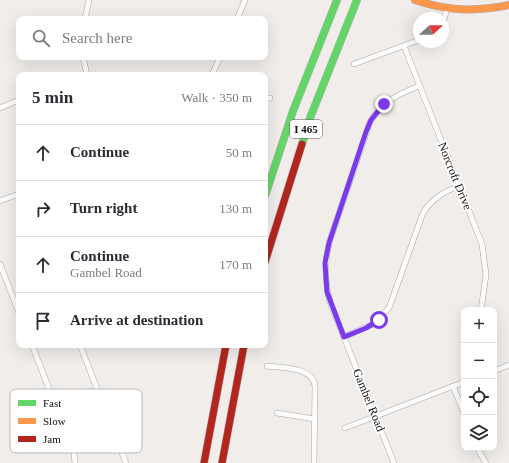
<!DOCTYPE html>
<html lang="en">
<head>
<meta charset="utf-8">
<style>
  body { margin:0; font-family:Georgia,serif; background:#f7f7f7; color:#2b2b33 }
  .controls { position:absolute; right:12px; bottom:12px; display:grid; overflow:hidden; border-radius:8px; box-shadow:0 4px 16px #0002 }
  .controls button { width:36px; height:36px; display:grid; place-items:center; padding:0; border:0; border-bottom:1px solid #e1e1e2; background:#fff; color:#2b2b33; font:20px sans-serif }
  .compass { position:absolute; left:413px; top:12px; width:36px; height:36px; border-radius:50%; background:#fff; box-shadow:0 4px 16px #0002; rotate:69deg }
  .stop { position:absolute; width:12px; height:12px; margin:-9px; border:3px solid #7c3aed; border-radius:50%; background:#fff }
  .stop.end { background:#7c3aed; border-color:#fff; box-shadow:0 1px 4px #0008 }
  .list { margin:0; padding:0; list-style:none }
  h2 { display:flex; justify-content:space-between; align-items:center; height:52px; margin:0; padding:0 16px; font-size:17px }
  h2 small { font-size:13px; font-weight:400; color:#7c7c81 }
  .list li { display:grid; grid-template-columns:26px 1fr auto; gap:12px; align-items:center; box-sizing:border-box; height:56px; padding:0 16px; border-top:1px solid #e1e1e2 }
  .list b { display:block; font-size:15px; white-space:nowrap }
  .list p { margin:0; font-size:13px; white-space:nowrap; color:#7c7c81 }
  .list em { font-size:13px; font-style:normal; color:#7c7c81 }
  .icon { flex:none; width:22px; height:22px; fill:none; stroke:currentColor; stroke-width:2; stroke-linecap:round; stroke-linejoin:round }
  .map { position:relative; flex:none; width:509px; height:463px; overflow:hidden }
  .search { position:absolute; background:#fff; box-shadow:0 4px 16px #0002; left:16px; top:16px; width:252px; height:44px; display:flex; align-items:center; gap:10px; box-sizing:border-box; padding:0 14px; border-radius:8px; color:#7c7c81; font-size:15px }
  .panel { position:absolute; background:#fff; box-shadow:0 4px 16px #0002; left:16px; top:72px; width:252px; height:276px; border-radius:8px }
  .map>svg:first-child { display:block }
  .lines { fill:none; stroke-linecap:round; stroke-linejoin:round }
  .street-casing { stroke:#a8a7a4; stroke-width:6 }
  .fast-casing { stroke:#a8a7a4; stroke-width:8 }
  .slow-casing { stroke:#a8a7a4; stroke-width:8 }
  .jam-casing { stroke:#a8a7a4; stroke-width:8 }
  .street { stroke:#fdfcfc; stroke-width:5 }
  .fast { stroke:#63d668; stroke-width:7 }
  .slow { stroke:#ff974d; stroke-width:7 }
  .jam { stroke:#b3261e; stroke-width:7 }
  .route { stroke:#7c3aed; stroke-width:5 }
  .labels { text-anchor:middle; stroke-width:3.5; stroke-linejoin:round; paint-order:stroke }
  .shield { fill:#fff; stroke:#585655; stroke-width:1 }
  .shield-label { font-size:11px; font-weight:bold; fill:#100e0c }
  .street-label { font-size:12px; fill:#100e0c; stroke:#fff }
  .key { fill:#fff; stroke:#b7b7b6; stroke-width:1 }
  .key-label { font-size:11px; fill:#100e0c }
</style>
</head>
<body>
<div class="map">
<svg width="509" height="463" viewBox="0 0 509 463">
  <rect width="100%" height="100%" fill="#f0edea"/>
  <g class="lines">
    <defs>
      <g id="street">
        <polyline points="85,19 89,0"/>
        <polyline points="237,19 245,0"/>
        <polyline points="443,22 447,9"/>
        <polyline points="404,46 482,244 486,275 481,310"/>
        <polyline points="83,57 87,75"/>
        <polyline points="354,64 419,40"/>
        <polyline points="212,75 220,57"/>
        <polyline points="265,99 270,98"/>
        <polyline points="0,108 19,100"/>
        <polyline points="0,201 19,194"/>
        <polyline points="0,264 19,313"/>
        <path d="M344,337L375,323L389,308L423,213C432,199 443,192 459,186"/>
        <polyline points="32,345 74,453 75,463"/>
        <polyline points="80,345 126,463"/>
        <path d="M267,366C282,368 313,367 315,386L314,463"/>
        <polyline points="494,371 509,365"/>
        <polyline points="453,386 464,413"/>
        <polyline points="277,413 315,419"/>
        <polyline points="345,428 464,382"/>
        <polyline points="477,448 486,463"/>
        <path d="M394,463L330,302C325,282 324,263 329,243L370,122C382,102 398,94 419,86"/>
      </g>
      <g id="fast">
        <polyline points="302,144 310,118 357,0"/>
        <polyline points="265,196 293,111 337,0"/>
      </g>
      <path id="slow" d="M415,0C447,11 476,12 509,5"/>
      <g id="jam">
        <polyline points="265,262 302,144"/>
        <polyline points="204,463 226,345"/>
        <polyline points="222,463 244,345"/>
      </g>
    </defs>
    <!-- street casing -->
    <use href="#street" class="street-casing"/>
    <!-- fast casing -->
    <use href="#fast" class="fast-casing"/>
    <!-- slow casing -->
    <use href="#slow" class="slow-casing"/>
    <!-- jam casing -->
    <use href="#jam" class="jam-casing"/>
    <!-- street -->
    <use href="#street" class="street"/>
    <!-- fast -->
    <use href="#fast" class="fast"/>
    <!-- slow -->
    <use href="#slow" class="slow"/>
    <!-- jam -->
    <use href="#jam" class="jam"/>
  </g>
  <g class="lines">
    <!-- route -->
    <polyline class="route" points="379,320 366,328 344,337 327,292 325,263 329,243 366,132 371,120 384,104"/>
  </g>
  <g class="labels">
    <!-- shield labels -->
    <rect class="shield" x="290" y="120" width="32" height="18" rx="3"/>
    <g class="shield-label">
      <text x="306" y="133">I 465</text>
    </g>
    <!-- street labels -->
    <g class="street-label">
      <text transform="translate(455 176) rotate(68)" y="4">Norcroft Drive</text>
      <text transform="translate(369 400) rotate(68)" y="4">Gambel Road</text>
    </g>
  </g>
  <!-- legend -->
  <rect x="10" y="389" width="132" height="64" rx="6" class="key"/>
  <rect x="18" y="400" width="18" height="6" fill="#63d668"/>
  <rect x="18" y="418" width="18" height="6" fill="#ff974d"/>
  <rect x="18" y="436" width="18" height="6" fill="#b3261e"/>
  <g class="key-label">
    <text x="43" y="407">Fast</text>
    <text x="43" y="425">Slow</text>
    <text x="43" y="443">Jam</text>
  </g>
</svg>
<div class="controls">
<button>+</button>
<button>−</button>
<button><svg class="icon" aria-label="locate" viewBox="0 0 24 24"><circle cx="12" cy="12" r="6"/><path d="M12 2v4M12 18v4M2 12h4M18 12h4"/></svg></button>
<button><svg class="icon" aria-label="layers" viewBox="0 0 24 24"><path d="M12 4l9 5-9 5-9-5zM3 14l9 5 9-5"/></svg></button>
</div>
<svg class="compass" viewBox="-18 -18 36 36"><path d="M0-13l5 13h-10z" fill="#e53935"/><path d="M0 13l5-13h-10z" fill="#7c7c81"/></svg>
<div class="stop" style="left:379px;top:320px"></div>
<div class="stop end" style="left:384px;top:104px"></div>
<div class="search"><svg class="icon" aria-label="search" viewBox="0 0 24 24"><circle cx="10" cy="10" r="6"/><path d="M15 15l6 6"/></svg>Search here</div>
<section class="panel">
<h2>5 min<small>Walk · 350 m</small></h2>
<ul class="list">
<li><svg class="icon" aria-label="ahead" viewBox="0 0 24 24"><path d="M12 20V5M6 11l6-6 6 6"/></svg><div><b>Continue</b></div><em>50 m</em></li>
<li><svg class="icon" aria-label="right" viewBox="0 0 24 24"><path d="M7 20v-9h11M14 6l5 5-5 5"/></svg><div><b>Turn right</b></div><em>130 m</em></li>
<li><svg class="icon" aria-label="ahead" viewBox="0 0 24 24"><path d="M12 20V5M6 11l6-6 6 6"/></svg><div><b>Continue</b><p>Gambel Road</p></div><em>170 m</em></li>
<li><svg class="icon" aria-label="arrive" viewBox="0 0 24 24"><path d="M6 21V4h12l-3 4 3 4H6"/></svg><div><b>Arrive at destination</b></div></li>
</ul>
</section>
</div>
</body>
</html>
